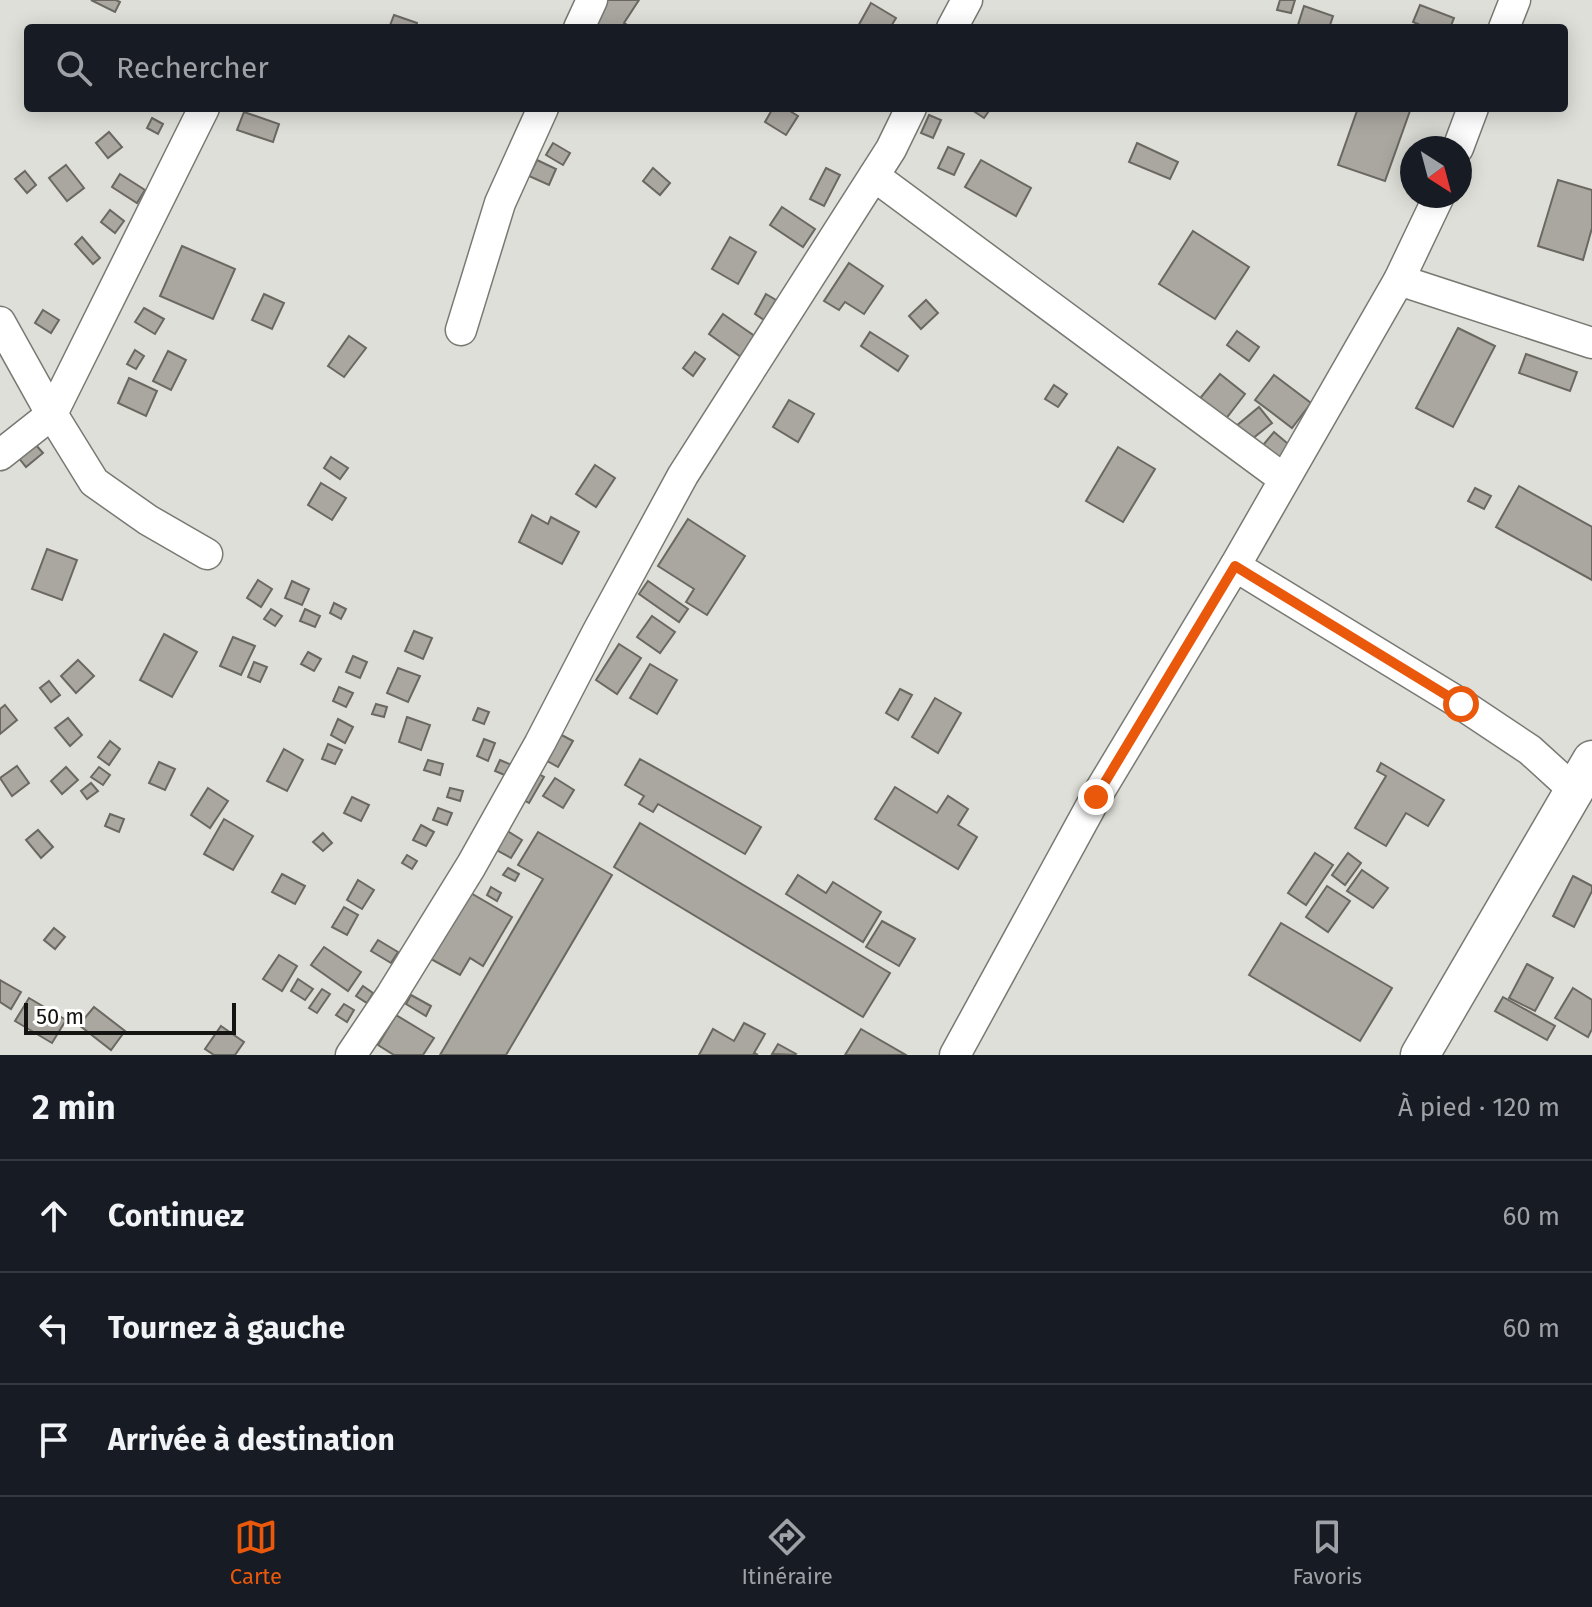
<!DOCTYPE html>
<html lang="fr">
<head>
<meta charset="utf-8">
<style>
  body { margin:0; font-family:"Fira Sans",sans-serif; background:#20242c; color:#f1f3f6 }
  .compass { position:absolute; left:1400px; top:136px; width:72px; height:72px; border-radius:50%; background:#171b24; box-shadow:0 4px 20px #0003; rotate:144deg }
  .scale { position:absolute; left:24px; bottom:20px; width:212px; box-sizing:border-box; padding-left:8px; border:4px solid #141412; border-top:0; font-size:22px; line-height:28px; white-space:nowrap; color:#141412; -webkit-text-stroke:6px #fffffe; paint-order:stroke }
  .stop { position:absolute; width:24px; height:24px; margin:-18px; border:6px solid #ea580c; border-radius:50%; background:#fff }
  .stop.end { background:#ea580c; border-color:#fff; box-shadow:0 2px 8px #0008 }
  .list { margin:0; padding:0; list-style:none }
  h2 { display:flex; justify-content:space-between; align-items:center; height:104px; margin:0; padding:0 32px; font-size:34px }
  h2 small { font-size:26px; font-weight:400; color:#9ea1a6 }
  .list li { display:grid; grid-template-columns:52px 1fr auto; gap:24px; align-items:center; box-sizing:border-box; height:112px; padding:0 32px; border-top:2px solid #363941 }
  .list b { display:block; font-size:30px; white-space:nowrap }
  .list em { font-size:26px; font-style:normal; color:#9ea1a6 }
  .icon { flex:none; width:44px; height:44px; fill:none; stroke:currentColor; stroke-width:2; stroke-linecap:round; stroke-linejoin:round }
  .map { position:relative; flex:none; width:1592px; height:1055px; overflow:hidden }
  .search { position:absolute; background:#171b24; box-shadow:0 4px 20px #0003; left:24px; right:24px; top:24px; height:88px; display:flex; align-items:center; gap:20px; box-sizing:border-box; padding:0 28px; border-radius:8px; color:#9ea1a6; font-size:30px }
  .sheet { height:440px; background:#171b24 }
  nav { display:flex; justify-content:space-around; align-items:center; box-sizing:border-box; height:112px; border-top:2px solid #363941; background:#171b24; font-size:22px; color:#9ea1a6 }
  nav a { display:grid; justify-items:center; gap:4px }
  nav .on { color:#ea580c }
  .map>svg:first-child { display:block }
  .building { fill:#aaa6a0; stroke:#6b6862; stroke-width:2 }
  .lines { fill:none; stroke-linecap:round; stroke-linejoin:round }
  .minor-casing { stroke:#787973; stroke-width:33 }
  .tertiary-casing { stroke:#787973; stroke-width:41 }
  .minor { stroke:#fff; stroke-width:30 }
  .tertiary { stroke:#fff; stroke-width:38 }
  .route { stroke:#ea580c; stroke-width:10 }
</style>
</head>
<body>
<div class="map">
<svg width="1592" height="1055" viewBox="0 0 1592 1055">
  <rect width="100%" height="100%" fill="#dedfd8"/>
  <!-- building -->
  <g class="building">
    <polygon points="91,0 116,0 120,2 115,12"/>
    <polygon points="605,0 639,0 624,23 631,27 630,28 599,28 591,22"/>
    <polygon points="1280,0 1295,0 1291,13 1277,10"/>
    <polygon points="871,3 896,18 890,28 857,28"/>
    <polygon points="1420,5 1454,18 1450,28 1427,28 1413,22"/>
    <polygon points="1304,6 1333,16 1329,28 1297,28"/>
    <polygon points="394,15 417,23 416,28 389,28"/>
    <polygon points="773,108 785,108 798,116 786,135 765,122"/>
    <polygon points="969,108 991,108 984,118"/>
    <polygon points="1358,108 1411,108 1385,181 1338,165"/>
    <polygon points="244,112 279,124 273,142 237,130"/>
    <polygon points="929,115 941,120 933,138 921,133"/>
    <polygon points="152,118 163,124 158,134 147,128"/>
    <polygon points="109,132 122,147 108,158 96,143"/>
    <polygon points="553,143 570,153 563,165 546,155"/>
    <polygon points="1137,143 1178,162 1170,179 1129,162"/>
    <polygon points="948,147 964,154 954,175 938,168"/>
    <polygon points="537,160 556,169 549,185 529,176"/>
    <polygon points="981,160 1031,188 1016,216 965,187"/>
    <polygon points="66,165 84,188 67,201 49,178"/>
    <polygon points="653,168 670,183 660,195 643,181"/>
    <polygon points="826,168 840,175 824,206 810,199"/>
    <polygon points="25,171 36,185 27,193 15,179"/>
    <polygon points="120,174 145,190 137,203 112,187"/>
    <polygon points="1558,180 1592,190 1592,228 1583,260 1538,246"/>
    <polygon points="782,207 815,229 803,247 770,225"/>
    <polygon points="110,210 124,221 115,233 101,222"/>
    <polygon points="1193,231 1249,267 1215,319 1159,284"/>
    <polygon points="82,237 100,258 93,264 75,244"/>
    <polygon points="730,237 756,252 738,284 712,269"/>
    <polygon points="182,246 235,269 213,319 160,296"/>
    <polygon points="849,263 883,286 864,314 845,302 839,310 824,301"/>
    <polygon points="264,294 284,303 272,329 252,320"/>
    <polygon points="766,294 776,300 764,320 755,314"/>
    <polygon points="926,300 938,313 921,329 909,316"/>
    <polygon points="144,308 164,319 155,334 135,322"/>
    <polygon points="43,310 59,320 51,333 35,323"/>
    <polygon points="723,314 756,337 741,357 709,334"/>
    <polygon points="1458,328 1495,346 1453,427 1416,408"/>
    <polygon points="1237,331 1259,347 1249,361 1227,345"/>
    <polygon points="870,332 908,356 898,371 861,346"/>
    <polygon points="349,336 366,348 344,377 328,366"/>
    <polygon points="135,350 144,356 136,369 127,364"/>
    <polygon points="168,351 186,360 171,390 153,381"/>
    <polygon points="695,352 705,359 693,376 683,368"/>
    <polygon points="1526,354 1577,372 1570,391 1519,373"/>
    <polygon points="1220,374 1245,394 1218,429 1192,408"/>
    <polygon points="1274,375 1311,403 1292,428 1255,400"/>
    <polygon points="129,378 157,391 146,416 118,403"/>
    <polygon points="1054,385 1067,394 1058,407 1045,399"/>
    <polygon points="789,400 814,414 798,442 773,427"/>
    <polygon points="1259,407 1272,423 1247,443 1235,427"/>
    <polygon points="1274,432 1293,448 1277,466 1259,450"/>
    <polygon points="35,444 43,453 26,467 18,457"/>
    <polygon points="1118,447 1155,469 1123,522 1086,501"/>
    <polygon points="331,457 348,468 340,479 324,468"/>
    <polygon points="595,465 615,478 596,507 576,494"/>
    <polygon points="321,483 346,498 332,520 308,505"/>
    <polygon points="1519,486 1592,527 1592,580 1496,527"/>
    <polygon points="1475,488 1491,496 1484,509 1468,501"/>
    <polygon points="532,515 548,524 551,517 579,532 562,564 519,542"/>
    <polygon points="688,519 745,556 707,615 686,602 694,589 658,566"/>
    <polygon points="47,549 77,560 62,600 32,589"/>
    <polygon points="258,580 272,589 261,607 247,598"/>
    <polygon points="292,581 309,589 302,605 285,598"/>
    <polygon points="648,581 688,609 679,622 639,594"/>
    <polygon points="334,603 346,609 341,619 330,613"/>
    <polygon points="271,609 282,616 275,626 264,619"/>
    <polygon points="305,609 320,616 315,627 300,621"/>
    <polygon points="652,616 675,632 660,653 637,637"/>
    <polygon points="414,631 432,638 423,659 405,651"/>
    <polygon points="164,634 197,652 172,697 140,680"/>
    <polygon points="233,637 255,646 241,675 220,666"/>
    <polygon points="619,644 641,658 617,694 596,680"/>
    <polygon points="308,652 321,659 314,671 301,664"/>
    <polygon points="353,656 367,662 360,678 346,672"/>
    <polygon points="78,660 94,676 76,693 61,676"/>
    <polygon points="254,662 267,667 260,682 248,677"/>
    <polygon points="650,664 677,680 657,714 630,698"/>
    <polygon points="398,668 420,676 408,702 387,693"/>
    <polygon points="49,681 60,695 51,702 40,688"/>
    <polygon points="339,687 353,693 346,707 333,701"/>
    <polygon points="900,689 912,695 898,720 886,713"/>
    <polygon points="935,698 961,713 938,753 912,737"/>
    <polygon points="376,704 387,707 384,717 372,714"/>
    <polygon points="5,705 17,720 0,734 0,709"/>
    <polygon points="478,708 489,712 484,724 473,720"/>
    <polygon points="407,717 430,725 421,750 399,742"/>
    <polygon points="68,718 82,735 70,746 55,728"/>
    <polygon points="338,719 353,727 345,743 331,735"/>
    <polygon points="554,731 573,741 558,767 540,757"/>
    <polygon points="484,739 495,743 488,761 477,756"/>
    <polygon points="110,741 120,749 109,765 98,757"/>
    <polygon points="328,744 342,750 335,764 322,759"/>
    <polygon points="284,749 303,760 287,791 267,781"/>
    <polygon points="640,759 761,827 745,854 658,804 653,812 639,804 644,796 625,785"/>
    <polygon points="428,760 443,764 440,775 424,770"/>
    <polygon points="500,760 514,766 509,777 495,771"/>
    <polygon points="159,762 175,769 165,790 149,783"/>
    <polygon points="1381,763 1444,800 1428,826 1406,813 1386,846 1355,828 1386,776 1377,771"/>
    <polygon points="17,766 29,783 12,796 0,778"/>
    <polygon points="66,767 78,780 62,794 51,781"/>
    <polygon points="99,767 110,775 103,785 91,777"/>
    <polygon points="535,772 544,777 529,803 520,798"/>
    <polygon points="555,778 574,790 563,808 543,796"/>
    <polygon points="91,783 98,791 87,799 81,791"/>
    <polygon points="895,787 937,813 948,796 968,809 958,825 977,837 958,869 875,819"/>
    <polygon points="208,788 228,801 210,828 191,815"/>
    <polygon points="450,788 463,791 460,801 447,797"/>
    <polygon points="352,797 369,805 361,821 344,813"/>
    <polygon points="438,808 452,813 447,825 433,820"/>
    <polygon points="110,814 124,819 119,832 105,826"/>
    <polygon points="224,819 253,836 233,870 204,854"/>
    <polygon points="640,823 890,973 863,1017 614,867"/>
    <polygon points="421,825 434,832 426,846 413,840"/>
    <polygon points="504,829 522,840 511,858 493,848"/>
    <polygon points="38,830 53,847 41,858 26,840"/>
    <polygon points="538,832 612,875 506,1055 440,1055 543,879 518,865"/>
    <polygon points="323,833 332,843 323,851 313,842"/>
    <polygon points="1315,853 1333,865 1306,905 1288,893"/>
    <polygon points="1348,853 1361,863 1345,885 1332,875"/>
    <polygon points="407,855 417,861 412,869 402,863"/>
    <polygon points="508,868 519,874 515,881 503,875"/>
    <polygon points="1362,870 1388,888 1373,908 1347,891"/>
    <polygon points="282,874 305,886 295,904 272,892"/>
    <polygon points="798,875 826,893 833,882 881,912 863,942 786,894"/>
    <polygon points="1573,876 1592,886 1592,891 1574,927 1553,916"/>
    <polygon points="358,880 374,890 362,909 347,900"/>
    <polygon points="1327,886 1350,901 1328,932 1306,917"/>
    <polygon points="491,887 501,893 497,901 487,895"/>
    <polygon points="469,892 512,917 483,966 470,958 460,975 431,959"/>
    <polygon points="344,907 358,915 347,935 332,927"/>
    <polygon points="882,921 915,939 899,966 866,947"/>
    <polygon points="1281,923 1392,988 1360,1041 1249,975"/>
    <polygon points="54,928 65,937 55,949 44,940"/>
    <polygon points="378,940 398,952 391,963 371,951"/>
    <polygon points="324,947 361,972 348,991 311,965"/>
    <polygon points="279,955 297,966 282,991 263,979"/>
    <polygon points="1527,964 1553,978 1535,1011 1509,998"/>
    <polygon points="298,979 313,989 305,1000 291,991"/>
    <polygon points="0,980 21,992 11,1009 0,1002"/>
    <polygon points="363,986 373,993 367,1003 356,996"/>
    <polygon points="1573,988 1592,1000 1592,1029 1588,1037 1555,1018"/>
    <polygon points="322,989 330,994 317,1013 309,1008"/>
    <polygon points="411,995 431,1006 426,1016 406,1004"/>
    <polygon points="1503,997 1555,1026 1547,1040 1495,1011"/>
    <polygon points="29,998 66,1020 52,1043 15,1021"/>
    <polygon points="344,1004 354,1010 347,1022 336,1015"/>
    <polygon points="94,1007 125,1031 111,1050 79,1025"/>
    <polygon points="396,1015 434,1038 423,1055 394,1055 378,1045"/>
    <polygon points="744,1023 765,1034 754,1053 758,1055 699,1055 713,1029 734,1041"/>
    <polygon points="221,1026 244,1042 235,1055 214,1055 205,1049"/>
    <polygon points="861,1029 906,1055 845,1055"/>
    <polygon points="778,1044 796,1054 795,1055 772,1054"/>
  </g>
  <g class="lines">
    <defs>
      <g id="minor">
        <polyline points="579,28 592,0"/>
        <polyline points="952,28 967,0"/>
        <polyline points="1504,28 1515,0"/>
        <polyline points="1458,148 1473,108"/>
        <polyline points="874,176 1284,479"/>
        <polyline points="1399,280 1592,343"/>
        <polyline points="0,322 44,401 94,482 148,520 207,554"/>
        <polyline points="461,330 500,203 543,108"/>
        <polyline points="0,455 52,414 204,108"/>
        <polyline points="1235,566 1461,704 1530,750 1575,791"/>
        <polyline points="351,1055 392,994 471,866 540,743 597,633 683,475 891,149 911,108"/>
        <polyline points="955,1055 1096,797 1235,566 1399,280 1439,196"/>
      </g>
      <polyline id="tertiary" points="1420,1055 1592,760"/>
    </defs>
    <!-- minor casing -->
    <use href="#minor" class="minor-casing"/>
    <!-- tertiary casing -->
    <use href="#tertiary" class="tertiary-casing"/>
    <!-- minor -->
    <use href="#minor" class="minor"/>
    <!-- tertiary -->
    <use href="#tertiary" class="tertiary"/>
  </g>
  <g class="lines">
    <!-- route -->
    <polyline class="route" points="1096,797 1235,566 1461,704"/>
  </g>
</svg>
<svg class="compass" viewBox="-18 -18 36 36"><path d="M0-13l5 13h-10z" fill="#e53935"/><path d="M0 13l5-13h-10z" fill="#9ea1a6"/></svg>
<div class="scale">50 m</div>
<div class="stop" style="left:1461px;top:704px"></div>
<div class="stop end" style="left:1096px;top:797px"></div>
<div class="search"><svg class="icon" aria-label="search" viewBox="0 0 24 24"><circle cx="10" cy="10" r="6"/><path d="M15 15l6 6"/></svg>Rechercher</div>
</div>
<section class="sheet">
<h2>2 min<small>À pied · 120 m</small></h2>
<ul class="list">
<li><svg class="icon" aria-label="ahead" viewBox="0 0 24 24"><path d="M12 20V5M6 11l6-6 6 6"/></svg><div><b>Continuez</b></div><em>60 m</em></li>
<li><svg class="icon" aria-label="left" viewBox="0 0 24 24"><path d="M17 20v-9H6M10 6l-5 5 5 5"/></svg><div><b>Tournez à gauche</b></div><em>60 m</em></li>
<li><svg class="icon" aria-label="arrive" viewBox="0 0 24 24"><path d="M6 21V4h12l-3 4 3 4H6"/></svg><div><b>Arrivée à destination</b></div></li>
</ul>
</section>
<nav>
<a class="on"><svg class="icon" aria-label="map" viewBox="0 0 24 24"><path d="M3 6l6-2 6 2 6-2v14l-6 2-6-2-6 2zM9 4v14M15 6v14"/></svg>Carte</a>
<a><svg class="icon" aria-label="directions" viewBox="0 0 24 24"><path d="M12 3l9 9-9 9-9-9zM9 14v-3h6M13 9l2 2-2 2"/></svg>Itinéraire</a>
<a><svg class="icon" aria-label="saved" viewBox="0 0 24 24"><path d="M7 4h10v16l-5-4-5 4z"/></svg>Favoris</a>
</nav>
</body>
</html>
